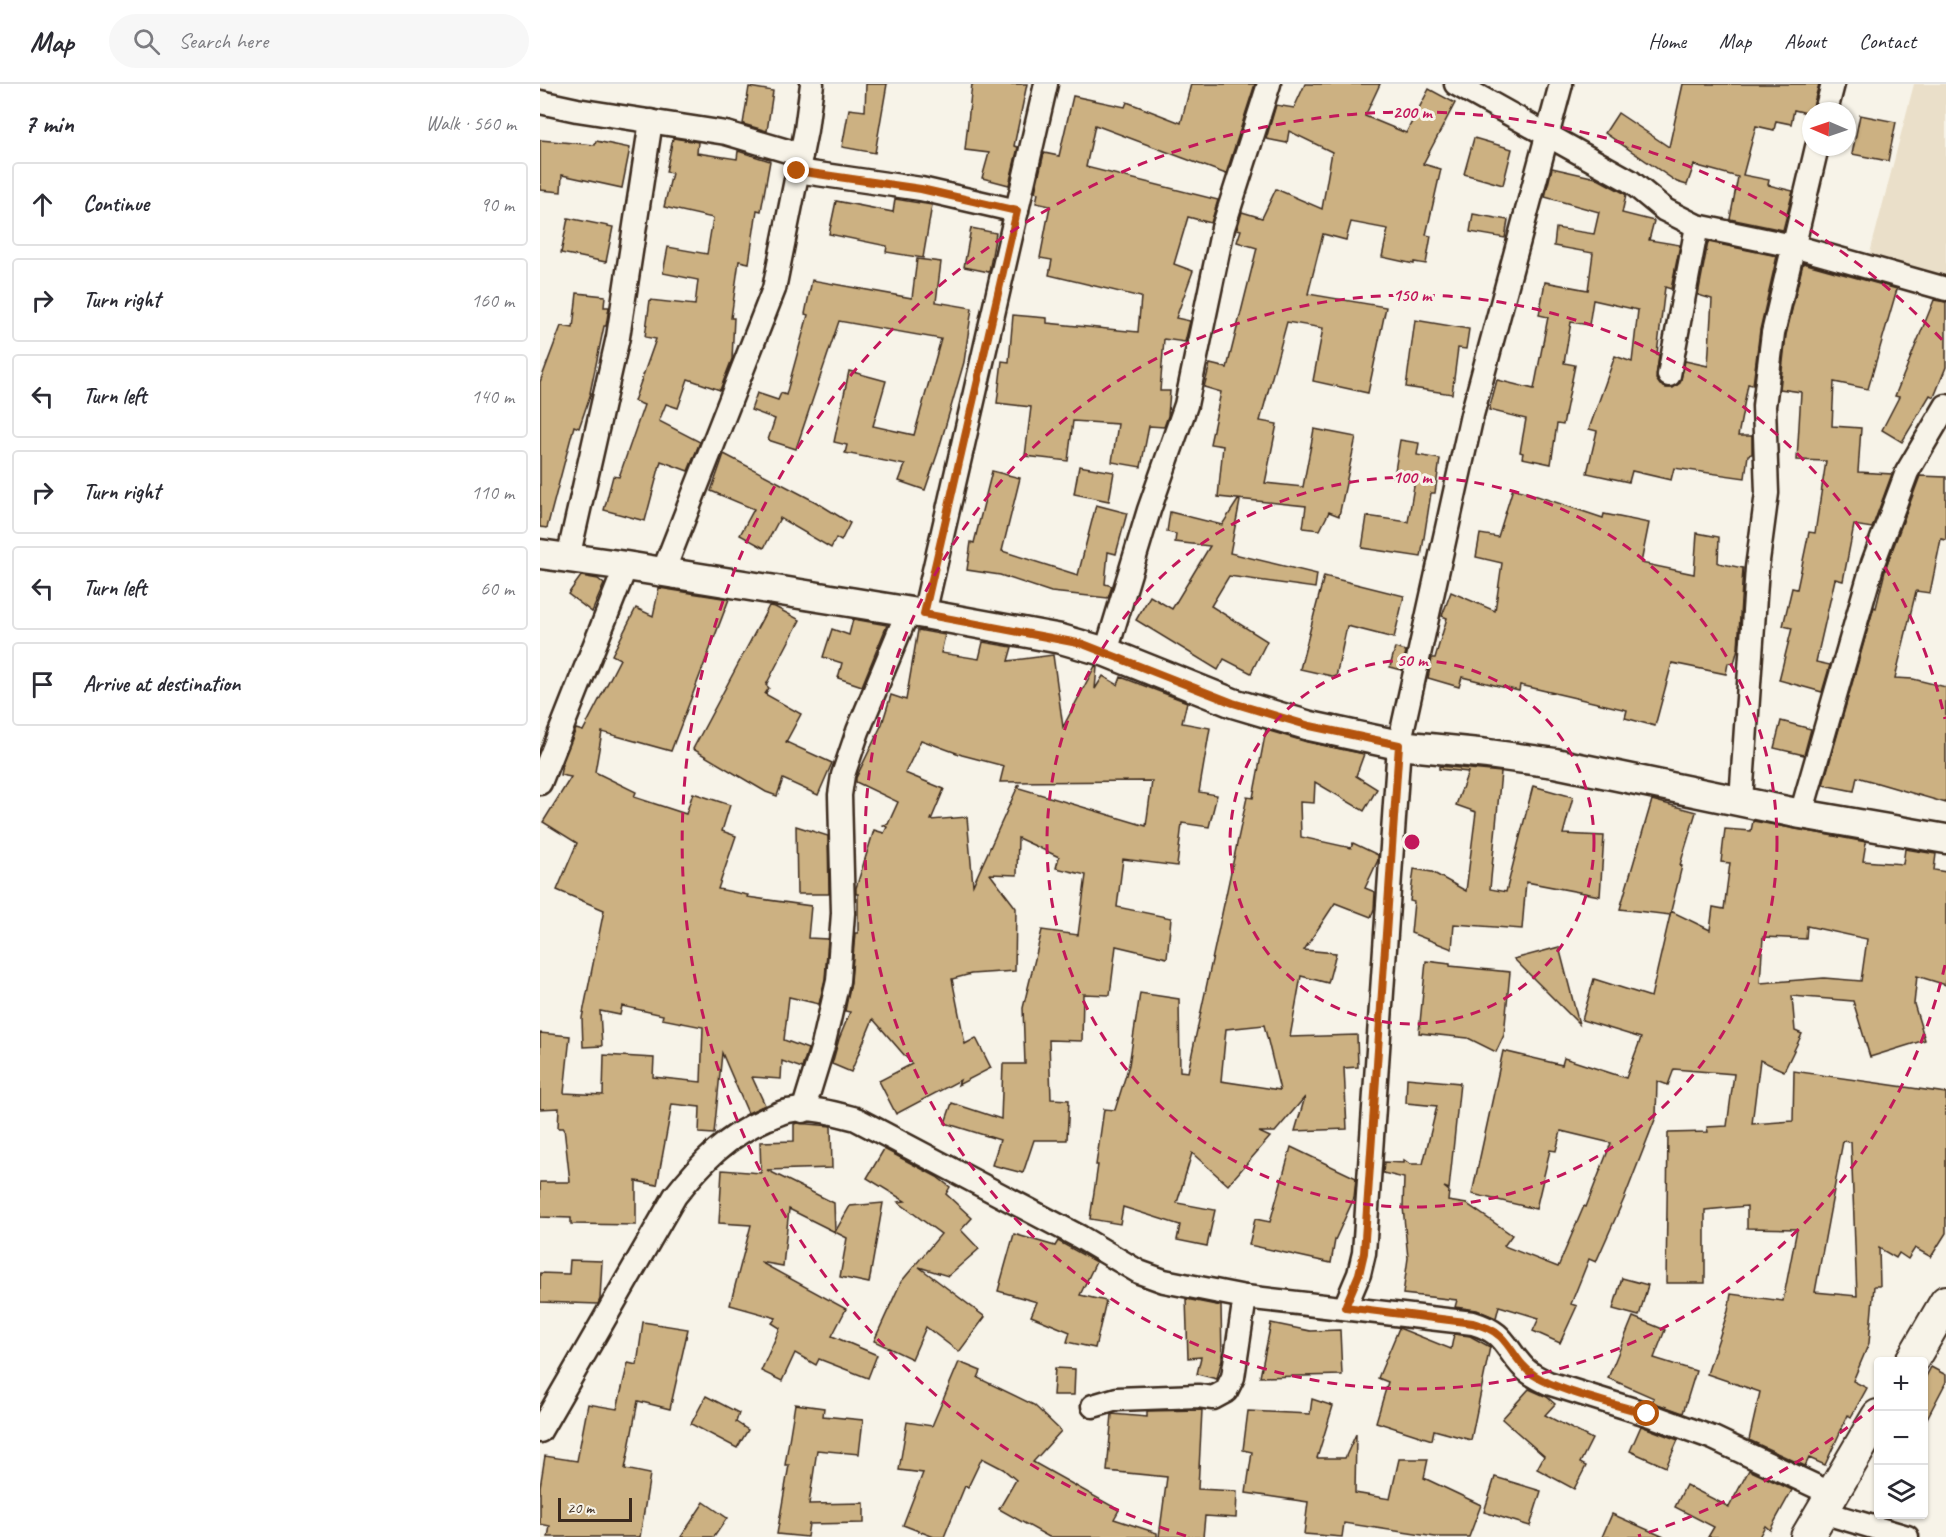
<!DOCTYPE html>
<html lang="en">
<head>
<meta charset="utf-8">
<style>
  body { margin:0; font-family:Caveat,sans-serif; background:#f7f7f7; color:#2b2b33 }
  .controls { position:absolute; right:18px; bottom:18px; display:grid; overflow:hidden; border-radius:6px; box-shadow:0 2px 4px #0004 }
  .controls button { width:54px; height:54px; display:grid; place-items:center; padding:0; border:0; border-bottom:2px solid #e1e1e2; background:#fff; color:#2b2b33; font:30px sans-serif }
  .compass { position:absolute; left:1262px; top:18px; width:54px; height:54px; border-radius:50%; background:#fff; box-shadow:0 2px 4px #0004; rotate:272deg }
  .scale { position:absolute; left:18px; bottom:15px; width:74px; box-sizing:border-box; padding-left:6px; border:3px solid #3b2a1e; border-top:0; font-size:16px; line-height:21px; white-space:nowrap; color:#3b2a1e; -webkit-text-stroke:4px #f7f3e8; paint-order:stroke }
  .stop { position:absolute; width:18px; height:18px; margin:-14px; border:4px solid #b45309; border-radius:50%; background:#fff }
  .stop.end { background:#b45309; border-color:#fff; box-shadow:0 2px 6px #0008 }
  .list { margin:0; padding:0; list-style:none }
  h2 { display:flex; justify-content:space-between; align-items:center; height:78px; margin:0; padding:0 24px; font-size:26px }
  h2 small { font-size:20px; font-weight:400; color:#7c7c81 }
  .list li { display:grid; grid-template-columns:39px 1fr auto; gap:18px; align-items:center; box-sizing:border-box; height:84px; margin:0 12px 12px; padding:0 12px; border:2px solid #e1e1e2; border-radius:6px }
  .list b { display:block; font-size:22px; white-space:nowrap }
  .list em { font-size:20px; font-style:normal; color:#7c7c81 }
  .icon { flex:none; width:33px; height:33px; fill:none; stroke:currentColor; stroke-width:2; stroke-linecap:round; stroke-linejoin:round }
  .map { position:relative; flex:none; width:1406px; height:1453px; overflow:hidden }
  header { display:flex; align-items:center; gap:36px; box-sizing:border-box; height:84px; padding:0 30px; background:#fff; border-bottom:2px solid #e1e1e2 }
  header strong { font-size:28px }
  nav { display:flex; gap:33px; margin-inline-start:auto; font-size:21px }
  .search { width:420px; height:54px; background:#f7f7f7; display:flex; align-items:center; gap:15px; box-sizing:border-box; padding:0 21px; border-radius:33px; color:#7c7c81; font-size:22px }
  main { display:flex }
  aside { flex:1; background:#fff }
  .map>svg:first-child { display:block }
  .built { fill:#eadfc9 }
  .building { fill:#ccb182; stroke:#3b2a1e; stroke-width:1.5; fill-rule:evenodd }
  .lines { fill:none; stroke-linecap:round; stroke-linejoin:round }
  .minor-casing { stroke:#3b2a1e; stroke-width:27 }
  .tertiary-casing { stroke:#3b2a1e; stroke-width:33 }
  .secondary-casing { stroke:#3b2a1e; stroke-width:36 }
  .minor { stroke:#f7f3e8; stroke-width:22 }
  .tertiary { stroke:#f7f3e8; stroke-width:28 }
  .secondary { stroke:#f7f3e8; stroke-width:32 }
  .route { stroke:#b45309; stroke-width:8 }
  .ring { fill:none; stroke:#c2185b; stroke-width:3; stroke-dasharray:10 8 }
  .centre { fill:#c2185b; stroke:#f7f3e8; stroke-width:3 }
  .ring-label { font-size:18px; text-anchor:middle; font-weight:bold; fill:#c2185b; stroke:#f7f3e8; stroke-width:6; stroke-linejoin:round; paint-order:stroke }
</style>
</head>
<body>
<header>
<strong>Map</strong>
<div class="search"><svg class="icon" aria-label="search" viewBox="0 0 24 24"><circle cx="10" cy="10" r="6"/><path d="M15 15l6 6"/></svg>Search here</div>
<nav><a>Home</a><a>Map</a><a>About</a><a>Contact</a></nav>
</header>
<main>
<aside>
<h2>7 min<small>Walk · 560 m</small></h2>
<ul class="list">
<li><svg class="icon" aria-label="ahead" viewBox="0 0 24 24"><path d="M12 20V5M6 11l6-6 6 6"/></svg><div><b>Continue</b></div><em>90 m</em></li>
<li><svg class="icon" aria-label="right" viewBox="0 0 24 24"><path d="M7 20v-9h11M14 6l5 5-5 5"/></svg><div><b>Turn right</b></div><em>160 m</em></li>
<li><svg class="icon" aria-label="left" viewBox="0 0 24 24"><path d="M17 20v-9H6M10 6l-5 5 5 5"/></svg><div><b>Turn left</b></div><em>140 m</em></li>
<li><svg class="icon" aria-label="right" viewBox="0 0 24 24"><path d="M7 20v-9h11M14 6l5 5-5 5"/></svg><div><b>Turn right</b></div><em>110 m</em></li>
<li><svg class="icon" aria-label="left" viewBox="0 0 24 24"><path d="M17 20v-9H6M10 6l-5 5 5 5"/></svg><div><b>Turn left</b></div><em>60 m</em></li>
<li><svg class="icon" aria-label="arrive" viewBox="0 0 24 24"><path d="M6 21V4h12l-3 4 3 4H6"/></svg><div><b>Arrive at destination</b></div></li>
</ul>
</aside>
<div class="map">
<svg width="1406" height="1453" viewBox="0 0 1406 1453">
  <rect width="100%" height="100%" fill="#f7f3e8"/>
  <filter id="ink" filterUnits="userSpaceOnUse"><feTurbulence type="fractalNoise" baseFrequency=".0167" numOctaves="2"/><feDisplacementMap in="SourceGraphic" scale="12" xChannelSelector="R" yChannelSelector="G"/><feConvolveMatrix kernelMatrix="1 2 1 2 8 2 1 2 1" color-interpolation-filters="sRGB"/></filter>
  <g filter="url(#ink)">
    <!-- built -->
    <polygon class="built" points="1374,0 1406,0 1406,192 1329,173"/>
    <!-- building -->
    <g class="building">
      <polygon points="326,0 347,0 335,69 302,63 309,25 325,27"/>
      <polygon points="432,0 487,0 474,62 478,63 469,101 442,94 449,69 425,66"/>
      <polygon points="651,0 715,0 686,90 555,41 546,83 678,116 671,139 648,133 634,180 653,187 636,234 650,237 645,258 624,255 620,307 630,307 628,332 624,343 609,342 601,383 572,378 578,340 533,337 528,377 485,372 491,323 457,319 462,277 469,278 473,231 507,234 507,239 598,248 601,213 509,191 512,176 500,174 510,122 496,119 498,109 495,108 504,69 519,72 533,12 585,23 587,18 641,39"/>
      <polygon points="765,0 840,0 825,32 866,49 889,5 915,19 883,80 901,85 886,151 891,152 886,180 874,178 874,180 842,173 848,145 811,138 806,156 783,150 768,210 846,223 828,309 773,297 783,244 747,238 720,337 737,340 725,399 763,403 774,345 816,353 799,432 789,428 780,446 763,444 766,422 678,413 683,362 670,360 681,308 664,303 670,280 687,284 717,164 697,158 701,146 697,145 702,128 722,134 736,105 782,125 792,68 749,47 747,59 726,55 736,21 754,24"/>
      <polygon points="1143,0 1279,0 1271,30 1254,26 1251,40 1236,37 1234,46 1216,42 1203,91 1229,96 1228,101 1253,107 1243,146 1190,135 1198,93 1154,81 1147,101 1137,98 1065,49 1078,29 1129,63"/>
      <polygon points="209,3 233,7 227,47 203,40"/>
      <polygon points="1320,31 1356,38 1348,77 1312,70"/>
      <polygon points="133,54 158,58 157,69 197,75 198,67 230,77 221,127 217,126 209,179 199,177 191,234 194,234 192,275 180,306 148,295 138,324 126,320 119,337 160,358 148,387 121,377 105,437 64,426 73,392 79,393 104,321 94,317 116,255 105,253 110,216 155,221 158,196 123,189 128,163 167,170 173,134 124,123 132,89 126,88"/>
      <polygon points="934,54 972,65 963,101 924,90"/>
      <polygon points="0,56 55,61 56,57 90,64 82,104 22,91 21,108 0,106"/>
      <polygon points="1012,84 1056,94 1082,108 1086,111 1082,129 1114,137 1109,156 1140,161 1131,205 1125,203 1117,270 1119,271 1116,295 1120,301 1126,304 1133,304 1140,299 1145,277 1168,282 1172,215 1158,211 1168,158 1237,172 1220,246 1213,301 1208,300 1198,352 1212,352 1212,370 1208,371 1205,394 1134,384 1131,396 1092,387 1089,398 1047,389 1057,347 1049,345 1075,272 1092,278 1098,226 1053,216 1049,241 1031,238 1024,279 1035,281 1023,341 1017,340 1011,380 982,374 983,369 980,368 986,335 949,326 957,296 994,305 1008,233 999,231 1005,198 1048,206 1053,169 1014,162 1016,144 1054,150 1059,128 1005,113"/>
      <polygon points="355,115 392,121 383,174 346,168 347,162 289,150 296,117 353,128"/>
      <polygon points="933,130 968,136 965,154 930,148"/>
      <polygon points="28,134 73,143 66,178 21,169"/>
      <polygon points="431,144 456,149 449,188 424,183"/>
      <polygon points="377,175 401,178 396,218 432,224 424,278 398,368 385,406 359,397 365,381 305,369 307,361 294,358 309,287 346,297 333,342 374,351 401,255 299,237 256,365 228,356 235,335 211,326 217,309 238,316 241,309 246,311 268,231 265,230 272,196 372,214"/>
      <polygon points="1263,179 1357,205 1328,305 1294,298 1292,342 1321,344 1318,388 1352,390 1332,444 1314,441 1303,497 1295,495 1276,578 1290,581 1282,608 1239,596 1252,544 1243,542 1252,504 1257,505 1269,448 1275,449 1286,377 1257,376 1261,308 1240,305 1246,251"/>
      <polygon points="37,209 65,212 64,223 69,223 66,242 64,242 50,309 51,309 39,344 34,342 7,444 0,443 0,298 21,242 33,244"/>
      <polygon points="1394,216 1406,218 1406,283 1394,313 1390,311 1362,358 1342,346 1359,313 1355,312"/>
      <polygon points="875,236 929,245 926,265 918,264 912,310 866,303"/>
      <polygon points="860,356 879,359 877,371 900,375 895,409 891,409 881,473 822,464 827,432 868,438 875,396 854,393"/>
      <polygon points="184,370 276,418 310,439 301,457 296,454 291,464 240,434 224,464 200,451 214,425 171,407"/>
      <polygon points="539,382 574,388 569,417 534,410"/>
      <polygon points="452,387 480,394 462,467 538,491 556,421 587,429 576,470 568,468 565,500 572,502 568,514 511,508 460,491 427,486 431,458 434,459"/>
      <polygon points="1380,392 1406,393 1406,456 1401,455 1390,509 1376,507 1355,594 1373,595 1406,603 1406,719 1317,693 1314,707 1283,701 1334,523 1336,524 1346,483"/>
      <polygon points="973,404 1063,434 1064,430 1109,439 1101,479 1154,490 1157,449 1179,453 1178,479 1203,484 1198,564 1194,580 1188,579 1186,590 1132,579 1115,642 1085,634 1087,626 980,601 979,607 922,593 919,603 888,594 892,574 895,574 907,534 902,532 911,508 955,527 962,479 936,473 940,450 958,453"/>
      <polygon points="698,416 700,417 690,469 777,490 775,504 689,492 671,522 727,557 711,589 684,575 678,586 596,536 610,512 632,525 670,462 635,458 636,450 627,448 630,428 682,441"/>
      <polygon points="41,492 58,495 64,500 52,528 28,510"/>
      <polygon points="784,492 864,512 854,554 807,542 796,593 760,585"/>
      <polygon points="119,504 189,515 131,667 62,648 55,688 96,708 94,713 146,730 153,709 190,721 182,747 196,752 178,805 208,811 207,813 271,822 268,854 288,855 285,895 279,920 249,913 244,956 268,965 262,984 242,977 241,995 212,993 225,1021 208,1029 182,969 174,1050 159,1049 160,1023 132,1020 117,1101 96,1097 96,1141 31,1140 31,1134 0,1133 0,1098 30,1098 24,1044 18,1044 19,1024 0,1025 0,949 30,952 24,1009 63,1011 64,971 114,974 113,993 161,998 163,943 122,935 123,931 82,922 80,931 60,927 62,962 43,963 42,934 64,826 17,806 37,759 3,738 31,693 20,691 22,680 36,645 43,647 80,575 72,571 96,524 113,532"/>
      <polygon points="229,522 235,523 260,536 226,601 229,604 225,610 261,630 246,658 292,679 278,711 243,695 237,712 226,708 153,665"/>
      <polygon points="313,535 347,541 322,602 298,594 302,579 283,573 292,545 309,551"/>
      <path d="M378,546L405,551L401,569L439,575L443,558L472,563L468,577L513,571L523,643L555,582L557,583L555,605L563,592L578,601L581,593L647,618L642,639L670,644L659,708L677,711L669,743L642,739L637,782L583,775L577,823L631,834L627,874L576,862L570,911L543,910L542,957L509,956L511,1015L529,1016L527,1056H494L483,1089L452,1081L460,1056L405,1039L412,1019L461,1035L463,980H485L483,924L502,846L538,851L546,791L516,784L519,773L478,754L477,791L450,790L476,824L475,887L431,890L412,895L425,960L436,954L451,984L418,1001L420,996L356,1030L339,997L372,980L333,935L311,988L292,980L299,955L310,928L305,927L311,898L315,849H318V810H316V804L334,746L344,749L347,743L343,741L348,740L358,718L316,698V694L342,640L351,611L366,616ZM381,656L422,671L464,682L460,698L612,697L606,742L479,704V700L433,801L427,733L391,736L404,705L365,689Z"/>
      <polygon points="855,564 866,567 862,586 850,583"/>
      <polygon points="1241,637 1271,645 1264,671 1234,664"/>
      <path d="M726,646L767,658L824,670L816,692L837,705L824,727L775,698L774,719L760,718L761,753L811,764L813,759L838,771V776L825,804L835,808L834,825L831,833L795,819L764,866L796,869L788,899L761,892L750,953L817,951L818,983L804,984L807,1045L755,1047L765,1013L735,1048H719L730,1053L688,1101L652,1069L637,1119L675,1126L667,1162L637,1156L640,1141L583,1123L580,1140L550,1135L558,1081H556L564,1025L575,1026L589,981L600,909L639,915L640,987L648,988L707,713L713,714ZM724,941L740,1006L681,997L686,945Z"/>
      <polygon points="899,682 961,688 950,805 966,808 993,702 1033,713 1023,750 1064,752 1060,812 986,798 982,845 914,840 912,865 871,849 874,818 870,817 874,785 892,788 926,807 936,728 916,721 928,688 899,685"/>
      <polygon points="1112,716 1156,728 1140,781 1142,782 1130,831 1080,825"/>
      <path d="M1213,737L1326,758L1323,777L1363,780L1365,765L1396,770L1394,786L1406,788V901L1377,892L1374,920L1385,956L1330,973L1313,917L1252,912L1255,947L1262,950L1244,987L1220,976L1212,1040L1253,1037L1254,987L1406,1009V1149L1391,1173L1375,1164L1368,1175L1359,1169L1356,1174L1339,1164L1340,1202H1334L1329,1259L1313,1297L1327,1304L1311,1333L1308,1331L1285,1381L1269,1374L1265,1382L1209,1356L1220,1308L1167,1290L1188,1227L1191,1210L1243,1217L1257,1145L1207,1144V1122L1165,1126V1199H1126L1128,1049L1168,1048L1167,1043L1187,1042L1194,990L1134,985L1128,1001L1117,997L1116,1033L1084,1115L1056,1178L1049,1175L1031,1220L1037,1222L1020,1259L993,1247L999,1234L959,1222L956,1234L937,1226L915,1223L917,1216L863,1210L868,1174L863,1123L864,1094L843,1089L844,1078L864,1079V1076L870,1080H883L897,1022L866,1019L867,994L920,999L909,1105L904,1103L909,1107L908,1117L927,1120L972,1151L964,1162L1018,1183L1044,1122L1046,1123L1071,1059L1021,1047L1016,1067L1010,1066L996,1125L932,1110L963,967L1022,981L1024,974L1086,994L1101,954L1042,936L1054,895L1111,913L1131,827L1170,846L1173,823L1184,825L1190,779L1181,778L1185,745L1211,747ZM1267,842L1327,855L1321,897L1284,894L1220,899L1223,853L1266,855ZM1303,1057L1311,1058L1317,1212L1275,1208Z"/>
      <polygon points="256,742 288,752 289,810 257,810"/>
      <polygon points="1019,863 1039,940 974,875"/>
      <polygon points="886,877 910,880 910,882 970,888 964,951 956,968 928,954 879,949"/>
      <polygon points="258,1039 291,1042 292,1084 227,1086 294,1119 295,1148 310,1122 343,1119 329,1199 300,1193 307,1154 249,1125 243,1182 220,1178 306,1225 292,1252 337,1271 328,1294 279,1275 276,1281 255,1269 242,1297 221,1287 240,1244 232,1239 236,1234 190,1221 211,1141 179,1139 182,1086 221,1089 220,1058 254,1057 254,1040"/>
      <polygon points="751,1063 816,1094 814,1114 795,1156 791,1179 709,1161 715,1135 730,1138"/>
      <polygon points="344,1065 397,1093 410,1103 406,1110 432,1134 421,1146 439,1165 408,1192 379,1183 445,1233 419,1268 386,1243 372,1275 334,1257 361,1198 401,1150 358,1118 365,1117 327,1094"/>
      <polygon points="474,1150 515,1162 518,1157 556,1178 540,1211 566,1217 555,1264 527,1258 530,1248 491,1232 497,1218 458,1207"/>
      <polygon points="30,1176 62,1177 60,1215 58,1220 0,1218 0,1189 29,1190"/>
      <polygon points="1082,1194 1108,1201 1099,1232 1073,1225"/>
      <polygon points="646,1215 681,1222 682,1275 677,1295 657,1290 661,1273 648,1274"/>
      <polygon points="1093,1233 1125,1246 1114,1274 1156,1287 1143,1329 1112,1318 1114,1314 1068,1294"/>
      <polygon points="103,1238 148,1245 130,1325 98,1317 85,1385 110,1390 100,1453 8,1453 10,1442 0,1440 0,1403 5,1372 37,1377 48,1320 77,1325 88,1279 97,1281"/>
      <polygon points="731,1239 770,1247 800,1246 802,1291 720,1293"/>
      <polygon points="859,1244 911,1265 914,1250 930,1252 950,1263 931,1356 894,1346 892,1356 836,1338 848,1298 838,1294"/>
      <polygon points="419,1278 441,1287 438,1294 494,1321 521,1347 493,1378 579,1426 574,1435 617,1449 617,1453 509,1453 459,1425 476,1396 463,1385 442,1374 428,1403 425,1402 404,1453 394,1453 363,1441 383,1389 359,1386 367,1338 392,1342"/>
      <polygon points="1391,1283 1406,1291 1406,1298 1383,1342 1383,1298"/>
      <polygon points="515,1284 535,1285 534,1311 513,1311"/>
      <polygon points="989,1305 1007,1313 1015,1320 1005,1331 1052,1355 1040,1379 1046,1382 1034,1405 997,1385 1004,1372 962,1335"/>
      <polygon points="166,1312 199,1329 196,1338 208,1346 197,1364 151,1340"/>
      <polygon points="772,1315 793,1322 777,1374 805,1374 816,1350 815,1409 850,1415 859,1375 888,1375 884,1394 941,1421 929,1453 895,1453 804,1439 802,1453 764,1450 768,1418 706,1409 712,1368 703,1366 708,1327 770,1330"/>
      <polygon points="255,1320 284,1324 283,1332 323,1336 319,1370 277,1366 269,1420 324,1419 324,1439 269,1440 267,1453 237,1450 249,1381 245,1381"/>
      <polygon points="662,1326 658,1405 697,1407 696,1434 665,1432 663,1453 619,1453 627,1393 567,1387 572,1330 607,1333 607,1327"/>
      <polygon points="1101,1342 1138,1356 1126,1383 1090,1367"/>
      <polygon points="1209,1386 1252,1406 1230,1446 1225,1442 1219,1453 1168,1453 1174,1443 1135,1423 1146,1401 1189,1423"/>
      <polygon points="955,1393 1001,1407 990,1442 944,1428"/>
      <polygon points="164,1418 187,1434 174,1453 141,1453"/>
      <polygon points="1072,1430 1124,1453 1062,1453"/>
    </g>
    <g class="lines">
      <defs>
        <g id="minor">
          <polyline points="916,0 1090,97 1125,126 1157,142 1253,162 1406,205"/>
          <polyline points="0,18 37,26 186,49 261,71"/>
          <polyline points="1286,27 1293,0"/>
          <polyline points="257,87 381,105 477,127"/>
          <polyline points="1129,291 1157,142"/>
          <polyline points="28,474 78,253 111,37"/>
          <polyline points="123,488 234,205 266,46 272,0"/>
          <polyline points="384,530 506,0"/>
          <polyline points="566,568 609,426 646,321 683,144 729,0"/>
          <polyline points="0,699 86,482"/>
          <polyline points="1201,716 1217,484 1227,409 1224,322 1233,249 1277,63"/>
          <polyline points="1261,730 1333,479 1367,388 1406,322"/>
          <polyline points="263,1027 283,962 298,897 303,829 300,711 303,691 318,647 368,527"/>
          <polyline points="805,1223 819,1190 824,1169 859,661 932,331 1021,0"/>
          <polyline points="553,1322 577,1315 658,1312 673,1314 686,1307 693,1293 705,1213"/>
          <path d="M0,1347L135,1112C161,1079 187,1052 226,1035C233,1033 240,1028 248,1027C271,1022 294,1029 316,1035L540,1153L599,1188L624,1197L705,1213L933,1239C966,1249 963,1262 984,1284C991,1291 1000,1295 1008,1299L1107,1330L1173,1354L1292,1410"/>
          <polyline points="1282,1428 1367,1453"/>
        </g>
        <polyline id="tertiary" points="0,470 86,482 384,530 521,555 566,568 693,619 770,642 859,661 948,670 1015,679 1261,730 1406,755"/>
        <g id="secondary">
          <polyline points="1371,1278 1406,1218"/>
          <polyline points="1267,1453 1338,1332"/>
        </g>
      </defs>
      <!-- minor casing -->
      <use href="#minor" class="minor-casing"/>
      <!-- tertiary casing -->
      <use href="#tertiary" class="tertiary-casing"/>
      <!-- secondary casing -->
      <use href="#secondary" class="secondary-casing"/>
      <!-- minor -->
      <use href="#minor" class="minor"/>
      <!-- tertiary -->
      <use href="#tertiary" class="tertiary"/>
      <!-- secondary -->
      <use href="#secondary" class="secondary"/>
    </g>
  </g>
  <g class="lines" filter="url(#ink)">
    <!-- route -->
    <path class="route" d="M257,87L381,105L477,127L384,530L543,560L693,619L770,642L859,661L824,1169L819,1190L805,1223L933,1239C943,1242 953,1245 961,1253C973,1265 979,1282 994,1291C1019,1308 1076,1320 1107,1330"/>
  </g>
  <!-- distance rings -->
  <g class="ring">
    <circle cx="872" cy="758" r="182"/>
    <circle cx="872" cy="758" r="365"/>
    <path d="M1405 881A547 547 0 1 1 1405 635"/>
    <path d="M1336 1321A730 730 0 0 1 1098 1452M646 1452A730 730 0 1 1 1406 260"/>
  </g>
  <circle cx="872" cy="758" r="9" class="centre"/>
  <g class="ring-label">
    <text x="872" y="34">200 m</text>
    <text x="872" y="217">150 m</text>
    <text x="872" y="399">100 m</text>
    <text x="872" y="582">50 m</text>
  </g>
</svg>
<div class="controls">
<button>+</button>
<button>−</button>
<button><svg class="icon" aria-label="layers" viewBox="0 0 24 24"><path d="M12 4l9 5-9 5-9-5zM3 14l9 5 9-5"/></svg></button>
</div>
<svg class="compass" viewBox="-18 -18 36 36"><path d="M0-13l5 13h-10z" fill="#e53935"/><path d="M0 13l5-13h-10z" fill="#7c7c81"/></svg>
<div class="scale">20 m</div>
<div class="stop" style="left:1107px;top:1330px"></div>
<div class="stop end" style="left:257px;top:87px"></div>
</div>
</main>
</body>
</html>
